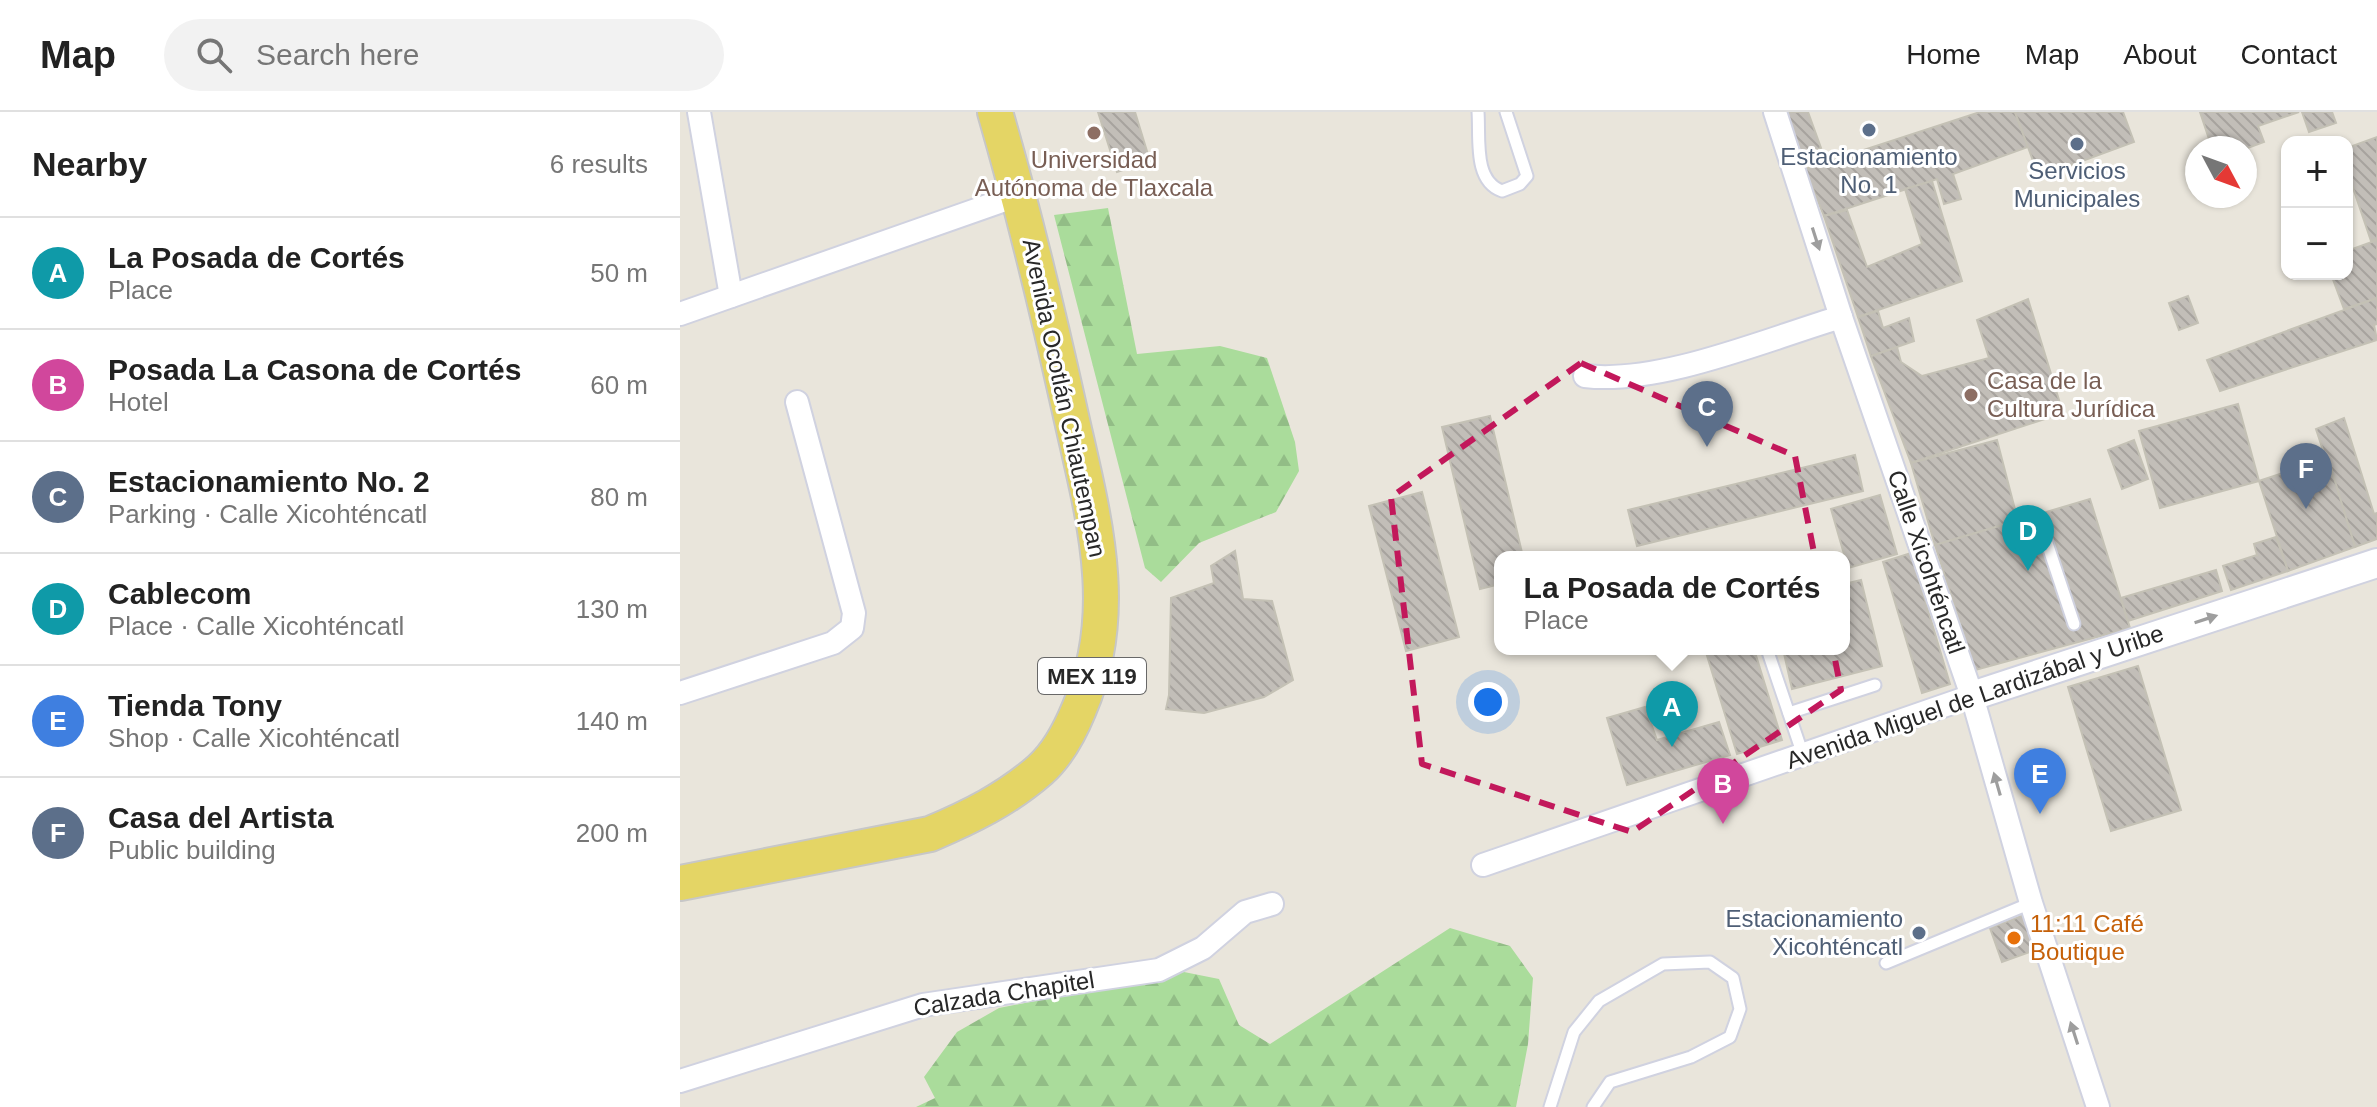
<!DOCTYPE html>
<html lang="en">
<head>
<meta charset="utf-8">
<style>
  body { margin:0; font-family:Helvetica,sans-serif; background:#f2f2f2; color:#222 }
  .controls { position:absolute; right:24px; top:24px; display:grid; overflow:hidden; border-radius:16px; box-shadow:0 2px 6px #0004 }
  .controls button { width:72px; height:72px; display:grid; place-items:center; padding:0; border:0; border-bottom:2px solid #e0e0e0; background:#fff; color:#222; font:40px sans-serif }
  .compass { position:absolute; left:1505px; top:24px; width:72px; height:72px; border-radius:50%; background:#fff; box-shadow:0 2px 6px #0004; rotate:131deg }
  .you { position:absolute; left:808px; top:590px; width:28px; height:28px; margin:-20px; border:6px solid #fff; border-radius:50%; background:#1a73e8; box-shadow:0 0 0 12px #1a73e833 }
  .badge { display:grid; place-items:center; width:52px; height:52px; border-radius:50%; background:#7c3aed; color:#fff; font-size:26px; font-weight:700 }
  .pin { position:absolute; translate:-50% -66px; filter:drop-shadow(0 2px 4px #0008) }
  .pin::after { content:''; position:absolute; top:42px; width:28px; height:24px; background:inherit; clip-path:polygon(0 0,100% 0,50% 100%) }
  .popup { position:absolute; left:814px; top:439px; width:356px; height:104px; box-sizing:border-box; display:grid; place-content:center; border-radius:16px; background:#fff; filter:drop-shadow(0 2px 6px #0005); font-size:26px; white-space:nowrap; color:#767676 }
  .popup b { font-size:30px; color:#222 }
  .popup::after { content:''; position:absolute; left:50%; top:100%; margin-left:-16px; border:16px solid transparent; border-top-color:#fff }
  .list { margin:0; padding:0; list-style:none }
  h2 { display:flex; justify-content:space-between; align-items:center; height:104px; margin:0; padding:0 32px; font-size:34px }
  h2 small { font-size:26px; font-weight:400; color:#767676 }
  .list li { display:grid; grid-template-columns:52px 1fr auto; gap:24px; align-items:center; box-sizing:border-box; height:112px; padding:0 32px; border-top:2px solid #e0e0e0 }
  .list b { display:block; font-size:30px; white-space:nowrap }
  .list p { margin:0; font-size:26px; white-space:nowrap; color:#767676 }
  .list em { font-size:26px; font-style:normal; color:#767676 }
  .icon { flex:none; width:44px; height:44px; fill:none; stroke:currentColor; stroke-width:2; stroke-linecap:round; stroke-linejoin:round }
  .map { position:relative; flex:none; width:1697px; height:995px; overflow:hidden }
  header { display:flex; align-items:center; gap:48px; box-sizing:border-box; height:112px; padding:0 40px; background:#fff; border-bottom:2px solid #e0e0e0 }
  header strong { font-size:38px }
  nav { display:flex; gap:44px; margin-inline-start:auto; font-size:28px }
  .search { width:560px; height:72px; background:#f2f2f2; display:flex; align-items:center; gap:20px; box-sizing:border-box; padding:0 28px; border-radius:44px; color:#767676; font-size:30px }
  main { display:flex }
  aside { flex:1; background:#fff }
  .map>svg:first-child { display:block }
  .forest { fill:url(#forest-firs) }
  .building { fill:url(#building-back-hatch); stroke:#c4c1b5; stroke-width:2 }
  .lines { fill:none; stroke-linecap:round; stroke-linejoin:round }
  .service-casing { stroke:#d0d2e0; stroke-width:15 }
  .minor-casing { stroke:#d0d2e0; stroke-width:26 }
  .tertiary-casing { stroke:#d0d2e0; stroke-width:32 }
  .primary-casing { stroke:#c7c7c7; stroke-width:38 }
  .service { stroke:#fff; stroke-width:11 }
  .minor { stroke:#fff; stroke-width:22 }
  .tertiary { stroke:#fff; stroke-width:28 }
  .primary { stroke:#e4d565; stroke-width:34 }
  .oneway { fill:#9e9e9e }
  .marked { fill:none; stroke:#c2185b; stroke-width:6; stroke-dasharray:16 10; stroke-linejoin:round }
  .service-dot { fill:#5c6f8a; stroke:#fff; stroke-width:3 }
  .education-dot { fill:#8d6e63; stroke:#fff; stroke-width:3 }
  .food-dot { fill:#e8710a; stroke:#fff; stroke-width:3 }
  .labels { text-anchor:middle; stroke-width:6; stroke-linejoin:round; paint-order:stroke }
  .shield { fill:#fff; stroke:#686868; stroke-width:2 }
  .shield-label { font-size:22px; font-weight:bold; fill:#282828 }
  .service-label { font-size:24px; fill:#4e5e75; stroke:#fff }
  .education-label { font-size:24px; fill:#785e54; stroke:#fff }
  .street-label { font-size:24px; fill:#282828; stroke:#fff }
  .food-label { font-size:24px; fill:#c56008; stroke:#fff; text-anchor:start }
</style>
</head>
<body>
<header>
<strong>Map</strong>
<div class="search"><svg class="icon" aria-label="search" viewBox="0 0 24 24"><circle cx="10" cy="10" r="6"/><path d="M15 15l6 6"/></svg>Search here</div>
<nav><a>Home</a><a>Map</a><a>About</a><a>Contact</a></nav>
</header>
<main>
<aside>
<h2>Nearby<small>6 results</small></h2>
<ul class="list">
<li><span class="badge" style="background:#0f9aa8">A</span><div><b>La Posada de Cortés</b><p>Place</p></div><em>50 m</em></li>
<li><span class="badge" style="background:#d1479c">B</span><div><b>Posada La Casona de Cortés</b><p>Hotel</p></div><em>60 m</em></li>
<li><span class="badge" style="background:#5c6f8a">C</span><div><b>Estacionamiento No. 2</b><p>Parking · Calle Xicohténcatl</p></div><em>80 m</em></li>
<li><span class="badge" style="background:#0f9aa8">D</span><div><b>Cablecom</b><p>Place · Calle Xicohténcatl</p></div><em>130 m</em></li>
<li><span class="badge" style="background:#3f7fe0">E</span><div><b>Tienda Tony</b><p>Shop · Calle Xicohténcatl</p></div><em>140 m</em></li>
<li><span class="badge" style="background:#5c6f8a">F</span><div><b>Casa del Artista</b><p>Public building</p></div><em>200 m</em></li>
</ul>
</aside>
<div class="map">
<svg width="1697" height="995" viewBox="0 0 1697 995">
  <defs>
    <pattern id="forest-firs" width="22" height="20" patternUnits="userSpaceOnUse" patternTransform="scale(2)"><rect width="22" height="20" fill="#aadc9b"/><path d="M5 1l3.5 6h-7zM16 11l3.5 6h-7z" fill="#92bd86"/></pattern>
    <pattern id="building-back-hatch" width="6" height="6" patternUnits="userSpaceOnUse" patternTransform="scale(2)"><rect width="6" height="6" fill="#c2beb8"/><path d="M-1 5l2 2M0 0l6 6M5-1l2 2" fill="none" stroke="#a7a39e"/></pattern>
  </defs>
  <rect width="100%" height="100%" fill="#e9e5db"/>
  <!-- forest -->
  <g class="forest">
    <polygon points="428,96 457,242 540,234 587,246 615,330 619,359 596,400 519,431 481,470 465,456 374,103"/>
    <polygon points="770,816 830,834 853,866 848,932 836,995 236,995 255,986 244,965 277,920 319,896 504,860 539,867 559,913 590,932"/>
  </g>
  <!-- building -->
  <g class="building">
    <polygon points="418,0 455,0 470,49 437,60"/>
    <polygon points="1107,0 1128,0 1141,36 1121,44"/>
    <polygon points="1300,0 1335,0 1348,35 1273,62 1281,87 1264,92 1257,67 1144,104 1125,57"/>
    <polygon points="1335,0 1443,0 1454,30 1359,65"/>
    <polygon points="1520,0 1619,0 1578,14 1584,30 1565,37 1532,36"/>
    <polygon points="1622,0 1652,0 1656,11 1629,20"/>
    <polygon points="1697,25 1697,127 1691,129 1667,58 1667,36"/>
    <polygon points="1252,69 1282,169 1178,205 1144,104 1167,98 1187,155 1242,132 1225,77"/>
    <polygon points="1697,128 1697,186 1664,197 1651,162 1667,162 1667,139"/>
    <polygon points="1508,184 1518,211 1499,218 1489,191"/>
    <polygon points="1697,186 1697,212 1694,213 1697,228 1540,279 1527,248"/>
    <polygon points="1348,187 1383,301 1231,351 1191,244 1217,235 1221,250 1242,264 1309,246 1297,208"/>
    <polygon points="1198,199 1203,216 1229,206 1234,229 1191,244 1178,205"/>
    <polygon points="1558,292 1579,369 1480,396 1459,319"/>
    <polygon points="810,304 843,445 820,445 820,472 800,477 762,315"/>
    <polygon points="1664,306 1694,402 1697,401 1697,427 1675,435 1636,317"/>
    <polygon points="1317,328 1338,409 1255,433 1231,351"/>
    <polygon points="1454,328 1468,367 1442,377 1428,338"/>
    <polygon points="1175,343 1183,379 957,434 948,398"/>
    <polygon points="1648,346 1675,435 1608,459 1579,369"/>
    <polygon points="742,380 779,525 726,539 689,394"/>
    <polygon points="1200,383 1217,442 1168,456 1151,397"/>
    <polygon points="1410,387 1450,516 1295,558 1255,433"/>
    <polygon points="1596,425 1608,459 1551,478 1543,454 1577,443 1574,432"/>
    <polygon points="555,439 563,487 592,489 613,568 584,585 524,601 486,597 489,583 491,486 534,471 531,454"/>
    <polygon points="1231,441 1270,572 1242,581 1203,450"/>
    <polygon points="1536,458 1542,479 1448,509 1441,486"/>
    <polygon points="1181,468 1202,554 1112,577 1103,537 1164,537 1164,472"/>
    <polygon points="1025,537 1074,537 1102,628 1057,642"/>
    <polygon points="1458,554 1501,698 1431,719 1388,575"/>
    <polygon points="965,595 977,628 1039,610 1050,643 947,673 927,606"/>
    <polygon points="1344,803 1358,837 1322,850 1310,816"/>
  </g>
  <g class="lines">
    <defs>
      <g id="service">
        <path d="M798,0C800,26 793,69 822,79L840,72L847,64L826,0"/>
        <polyline points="1365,425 1394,512"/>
        <polyline points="1087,537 1123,643"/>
        <polyline points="1109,601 1195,573"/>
        <polyline points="1206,851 1351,791"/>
        <polyline points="870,995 894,920 919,889 983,852 1030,850 1053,866 1060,897 1050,925 1011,945 930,970 913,995"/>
      </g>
      <g id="minor">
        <polyline points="19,0 51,184"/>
        <polyline points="1095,0 1161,205 1292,584 1351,791 1418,995"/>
        <polyline points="0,202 339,83"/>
        <path d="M905,264C980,273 1087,227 1161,205"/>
        <polyline points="0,581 153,531 172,516 174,501 117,290"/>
        <polyline points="803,753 1292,584"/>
        <polyline points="0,969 243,893 479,858 523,836 565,800 592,792"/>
      </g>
      <polyline id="tertiary" points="1292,584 1697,451"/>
      <path id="primary" d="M0,771L250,722C290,705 327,687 360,658C377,643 390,619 399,597C443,497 411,396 389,295C367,196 343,97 315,0"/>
    </defs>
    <!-- service casing -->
    <use href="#service" class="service-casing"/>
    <!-- minor casing -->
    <use href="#minor" class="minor-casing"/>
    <!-- tertiary casing -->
    <use href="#tertiary" class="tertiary-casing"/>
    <!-- primary casing -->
    <use href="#primary" class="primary-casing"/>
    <!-- service -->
    <use href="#service" class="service"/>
    <!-- minor -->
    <use href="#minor" class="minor"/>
    <!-- tertiary -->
    <use href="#tertiary" class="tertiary"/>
    <!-- primary -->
    <use href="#primary" class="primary"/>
  </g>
  <!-- one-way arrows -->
  <defs><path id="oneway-solid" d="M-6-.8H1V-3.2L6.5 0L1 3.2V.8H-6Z" transform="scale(2)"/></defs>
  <g class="oneway">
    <use href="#oneway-solid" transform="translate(1136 127) rotate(72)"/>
    <use href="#oneway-solid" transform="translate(1526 507) rotate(-18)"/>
    <use href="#oneway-solid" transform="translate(1317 672) rotate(-106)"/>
    <use href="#oneway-solid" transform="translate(1394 921) rotate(-108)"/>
  </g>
  <!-- marked area -->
  <path class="marked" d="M901,251L1115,344L1161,578L952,720L742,652L711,385Z"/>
  <!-- markers -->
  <g class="service-dot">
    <circle cx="1189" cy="18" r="8"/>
    <circle cx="1397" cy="32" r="8"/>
    <circle cx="1239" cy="821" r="8"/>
  </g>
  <g class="education-dot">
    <circle cx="414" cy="21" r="8"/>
    <circle cx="1291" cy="283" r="8"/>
  </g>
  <circle class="food-dot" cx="1334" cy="826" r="8"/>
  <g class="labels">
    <!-- shield labels -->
    <rect class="shield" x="358" y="546" width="108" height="36" rx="6"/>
    <g class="shield-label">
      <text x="412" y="572">MEX 119</text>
    </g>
    <!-- service labels -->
    <g class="service-label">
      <text x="1189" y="53">Estacionamiento<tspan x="1189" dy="28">No. 1</tspan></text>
      <text x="1397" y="67">Servicios<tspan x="1397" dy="28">Municipales</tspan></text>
      <text x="1223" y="815" text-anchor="end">Estacionamiento<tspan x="1223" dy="28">Xicohténcatl</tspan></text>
    </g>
    <!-- education labels -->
    <g class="education-label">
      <text x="414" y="56">Universidad<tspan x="414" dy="28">Autónoma de Tlaxcala</tspan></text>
      <text x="1307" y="277" text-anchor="start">Casa de la<tspan x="1307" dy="28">Cultura Jurídica</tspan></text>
    </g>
    <!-- street labels -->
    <g class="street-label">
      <text transform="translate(384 286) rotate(78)" y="8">Avenida Ocotlán Chiautempan</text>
      <text transform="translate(1246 450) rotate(71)" y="8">Calle Xicohténcatl</text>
      <text transform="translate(1295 585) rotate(-19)" y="8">Avenida Miguel de Lardizábal y Uribe</text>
      <text transform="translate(324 882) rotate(-9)" y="8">Calzada Chapitel</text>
    </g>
    <!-- food labels -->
    <g class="food-label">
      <text x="1350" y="820">11:11 Café<tspan x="1350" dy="28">Boutique</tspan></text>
    </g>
  </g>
</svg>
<div class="controls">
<button>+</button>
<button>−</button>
</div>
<svg class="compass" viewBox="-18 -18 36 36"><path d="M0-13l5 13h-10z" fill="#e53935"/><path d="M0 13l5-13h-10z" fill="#767676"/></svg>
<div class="you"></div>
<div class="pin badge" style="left:992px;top:635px;background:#0f9aa8">A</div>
<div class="popup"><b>La Posada de Cortés</b>Place</div>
<div class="pin badge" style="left:1043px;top:712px;background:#d1479c">B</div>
<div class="pin badge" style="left:1027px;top:335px;background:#5c6f8a">C</div>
<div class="pin badge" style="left:1348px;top:459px;background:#0f9aa8">D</div>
<div class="pin badge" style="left:1360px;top:702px;background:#3f7fe0">E</div>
<div class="pin badge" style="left:1626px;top:397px;background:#5c6f8a">F</div>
</div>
</main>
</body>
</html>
